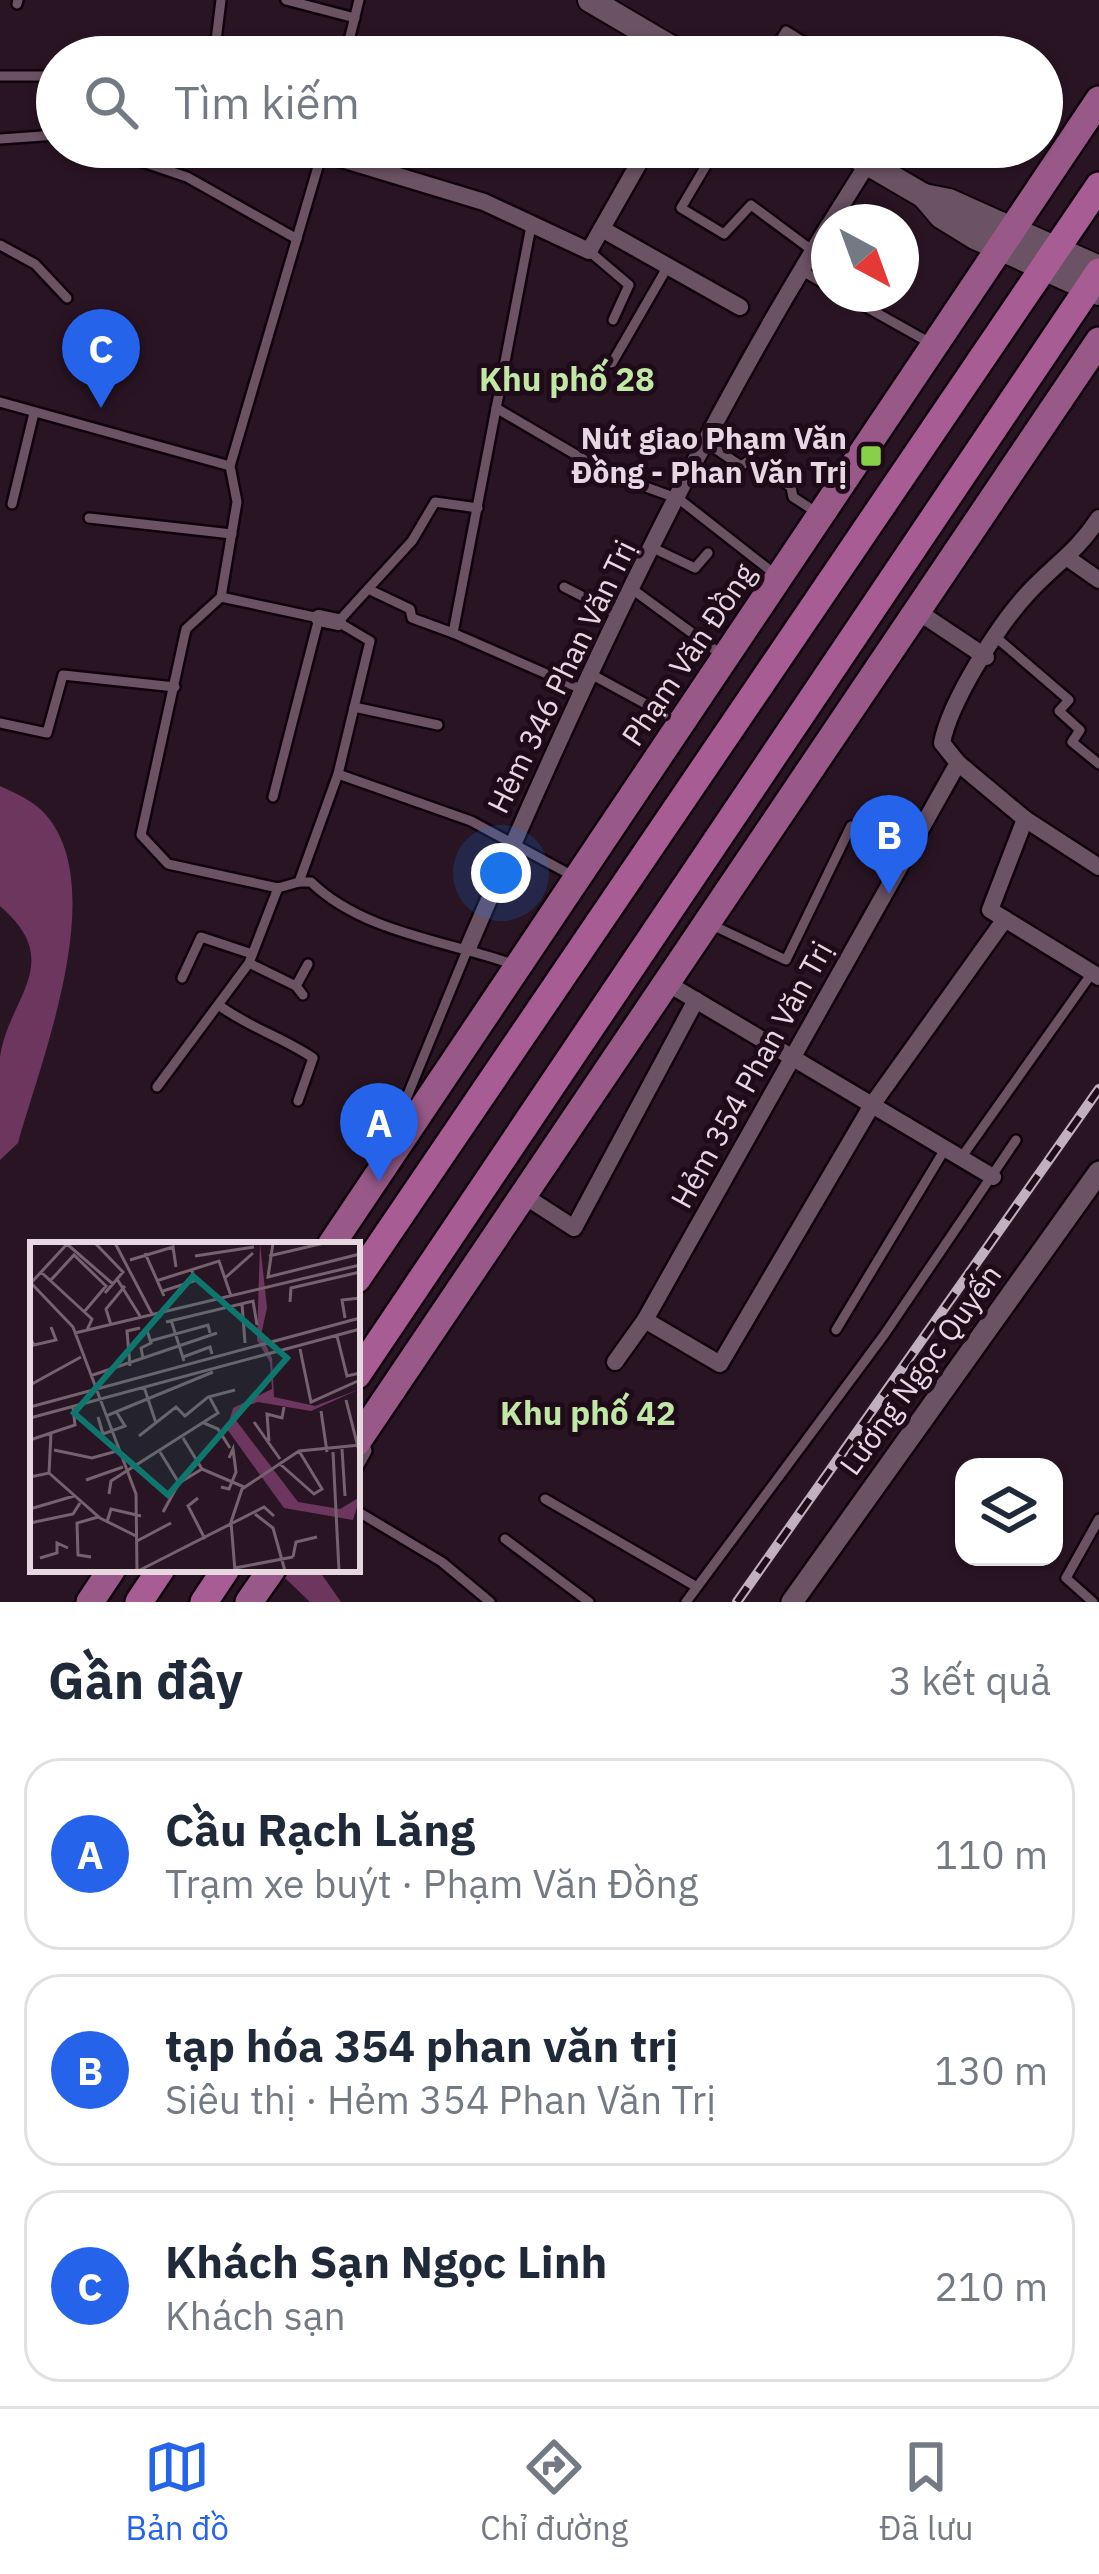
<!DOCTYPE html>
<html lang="vi">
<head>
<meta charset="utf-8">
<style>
  body { margin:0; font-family:"IBM Plex Sans",sans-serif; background:#f6f6f7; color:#1f2937 }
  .controls { position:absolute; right:36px; bottom:36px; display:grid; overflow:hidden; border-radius:24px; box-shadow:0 3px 9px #0004 }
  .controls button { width:108px; height:108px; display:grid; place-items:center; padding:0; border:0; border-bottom:3px solid #e0e1e3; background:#fff; color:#1f2937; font:60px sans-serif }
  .compass { position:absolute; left:811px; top:204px; width:108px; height:108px; border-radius:50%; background:#fff; box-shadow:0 3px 9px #0004; rotate:139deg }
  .you { position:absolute; left:501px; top:873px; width:42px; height:42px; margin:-30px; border:9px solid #fff; border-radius:50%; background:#1a73e8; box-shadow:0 0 0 18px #1a73e833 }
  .badge { display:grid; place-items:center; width:78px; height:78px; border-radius:50%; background:#2563eb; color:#fff; font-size:39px; font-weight:700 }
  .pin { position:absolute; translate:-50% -99px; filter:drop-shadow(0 3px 6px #0008) }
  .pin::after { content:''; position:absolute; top:63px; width:42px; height:36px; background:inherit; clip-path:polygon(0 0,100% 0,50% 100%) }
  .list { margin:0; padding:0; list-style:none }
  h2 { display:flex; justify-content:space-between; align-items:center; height:156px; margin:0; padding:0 48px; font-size:51px }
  h2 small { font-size:39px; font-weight:400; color:#747a83 }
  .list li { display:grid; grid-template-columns:78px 1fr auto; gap:36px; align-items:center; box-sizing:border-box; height:192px; margin:0 24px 24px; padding:0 24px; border:3px solid #e0e1e3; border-radius:36px }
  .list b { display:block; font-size:45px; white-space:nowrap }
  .list p { margin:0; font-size:39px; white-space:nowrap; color:#747a83 }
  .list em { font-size:39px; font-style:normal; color:#747a83 }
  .icon { flex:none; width:66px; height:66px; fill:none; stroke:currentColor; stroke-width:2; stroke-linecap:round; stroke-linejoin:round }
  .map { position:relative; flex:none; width:1099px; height:1602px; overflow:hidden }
  .search { position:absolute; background:#fff; box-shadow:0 3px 9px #0004; left:36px; right:36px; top:36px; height:132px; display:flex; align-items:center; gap:30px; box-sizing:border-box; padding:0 42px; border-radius:66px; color:#747a83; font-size:45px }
  .sheet { height:804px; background:#fff }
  nav { display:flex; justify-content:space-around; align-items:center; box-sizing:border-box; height:168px; border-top:3px solid #e0e1e3; background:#fff; font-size:33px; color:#747a83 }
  nav a { display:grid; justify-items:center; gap:6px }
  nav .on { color:#2563eb }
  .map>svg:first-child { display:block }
  .water { fill:#6d365f }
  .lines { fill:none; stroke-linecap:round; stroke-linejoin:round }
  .service-casing { stroke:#10020c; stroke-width:14 }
  .minor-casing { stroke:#10020c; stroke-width:21 }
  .tertiary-casing { stroke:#10020c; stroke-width:26 }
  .secondary-casing { stroke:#10020c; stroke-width:28 }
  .primary-casing { stroke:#10020c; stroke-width:32 }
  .trunk-casing { stroke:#10020c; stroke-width:32 }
  .service { stroke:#6b5264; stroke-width:9 }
  .minor { stroke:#6b5264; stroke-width:16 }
  .tertiary { stroke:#6b5264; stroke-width:21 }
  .secondary { stroke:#6b5264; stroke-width:24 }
  .primary { stroke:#985988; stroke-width:27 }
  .trunk { stroke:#a75c94; stroke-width:27 }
  .rail-casing { stroke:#c1b1bc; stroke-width:10 }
  .rail { stroke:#1f0a1a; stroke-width:6; stroke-dasharray:18; stroke-linecap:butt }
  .poi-dot { fill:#88cf4a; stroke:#1f0a1a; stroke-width:4.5 }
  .labels { text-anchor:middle; stroke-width:10; stroke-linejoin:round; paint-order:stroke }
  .poi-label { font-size:30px; font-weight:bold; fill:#e6d7e1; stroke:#1f0a1a; text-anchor:end }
  .street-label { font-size:30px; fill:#e6d7e1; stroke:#1f0a1a }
  .neighbourhood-label { font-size:33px; font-weight:bold; fill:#c0e8a4; stroke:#1f0a1a }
  .inset-road { fill:none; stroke:#75626f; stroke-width:3 }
  .view { fill:#0f766e; fill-opacity:0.15; stroke:#0f766e; stroke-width:6 }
  .inset-edge { fill:none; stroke:#e6d7e1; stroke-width:6 }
</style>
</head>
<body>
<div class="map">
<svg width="1099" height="1602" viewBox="0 0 1099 1602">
  <rect width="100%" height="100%" fill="#291423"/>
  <!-- water -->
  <g class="water">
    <path d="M0,786C17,794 34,801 46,815C110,889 41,1060 18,1143L0,1160C0,1127 0,1090 0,1057C9,996 66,963 0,906Z"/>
    <polygon points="264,1569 318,1569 341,1602 310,1602 282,1575"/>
  </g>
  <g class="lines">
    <defs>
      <g id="service">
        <polyline points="286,0 355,18"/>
        <polyline points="17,4 18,0"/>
        <polyline points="214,57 221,0"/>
        <polyline points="345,57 359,0"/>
        <polyline points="770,57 786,31 828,57"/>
        <polyline points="0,76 57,76"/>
        <polyline points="0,139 57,135"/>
        <polyline points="98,147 187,177 297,239"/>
        <polyline points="717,147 681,208 724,234 751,205 813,251"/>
        <polyline points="0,245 35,264 67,298"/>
        <polyline points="589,251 629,285 613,320"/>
        <polyline points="802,271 829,286"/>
        <polyline points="843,294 932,344"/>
        <polyline points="612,363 668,266"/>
        <polyline points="0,402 230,466"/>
        <polyline points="496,408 607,473 679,499 776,575"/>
        <polyline points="707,443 741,466 750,460 791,487 793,497 816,512"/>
        <polyline points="12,504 34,413"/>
        <polyline points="89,518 232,534"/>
        <polyline points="653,548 695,568 708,553"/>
        <polyline points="564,587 619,615"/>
        <polyline points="368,589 412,541 435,502 478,508"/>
        <polyline points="632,589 722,655"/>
        <polyline points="221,597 319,618 273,797"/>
        <polyline points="453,633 581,689"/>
        <polyline points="998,639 1069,700 1059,711 1080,730 1072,742 1099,764"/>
        <polyline points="589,673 677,721"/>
        <polyline points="354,707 438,725"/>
        <polyline points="0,723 47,733 63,675 175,687"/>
        <polyline points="338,774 471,821 573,876"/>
        <path d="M299,882H311C363,933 449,941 515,965"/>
        <polyline points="278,888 168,864 141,835 186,629 221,597 237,502 230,466 322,153"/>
        <polyline points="712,925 786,960 851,826"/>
        <polyline points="249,963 296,986 303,995"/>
        <polyline points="182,978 201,937 252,954"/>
        <polyline points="296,986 308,964"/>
        <path d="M220,1006C250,1028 282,1037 313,1058L298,1101"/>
        <polyline points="157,1087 249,963 278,888 299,882 338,774 370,641 338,622 368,589 410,609 412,618 453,633 531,226"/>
        <polyline points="388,1143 468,948"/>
        <polyline points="961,1158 1092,973"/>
        <polyline points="836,1330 945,1149"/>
        <polyline points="357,1469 367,1451 364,1441"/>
        <polyline points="545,1499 697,1587"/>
        <polyline points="357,1511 442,1562 490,1602"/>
        <polyline points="505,1539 589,1602"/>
        <polyline points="686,1602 884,1335 1016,1140"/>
        <polyline points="1093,1602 1066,1578 1099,1519"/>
      </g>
      <g id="minor">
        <polyline points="322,153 484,202 589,251 648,147"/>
        <polyline points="831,222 868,163"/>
        <polyline points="602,229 740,307"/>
        <polyline points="1069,559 1099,580"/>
        <polyline points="917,611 986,657"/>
        <polyline points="319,618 338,622"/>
        <polyline points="958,763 1025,819 990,910 1099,977"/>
        <polyline points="1025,819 1099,867"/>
        <path d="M468,948C574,701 687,454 829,225"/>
        <polyline points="667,983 993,1177"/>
        <polyline points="523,1195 574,1228 696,1000"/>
        <polyline points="645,1320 720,1364 872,1105 1005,919"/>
        <path d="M615,1362L645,1320L958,763L942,743C950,701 999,624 1029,592C1056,563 1076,553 1099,518"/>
      </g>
      <polyline id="tertiary" points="792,1602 1099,1172"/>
      <g id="secondary">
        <polyline points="590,0 687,57"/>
        <polyline points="840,147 924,196 941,216 975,237 1099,293"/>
        <polyline points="924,196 949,201 1099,268"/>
      </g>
      <g id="primary">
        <polyline points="331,1245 1099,100"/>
        <polyline points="357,1442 1099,341"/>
        <polyline points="90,1602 112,1569"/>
        <polyline points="249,1602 272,1569"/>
      </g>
      <g id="trunk">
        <polyline points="357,1279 1099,186"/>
        <polyline points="357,1375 1099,272"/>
        <polyline points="139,1602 161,1569"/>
        <polyline points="204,1602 226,1569"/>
      </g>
    </defs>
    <!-- service casing -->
    <use href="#service" class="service-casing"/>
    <!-- minor casing -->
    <use href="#minor" class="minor-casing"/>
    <!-- tertiary casing -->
    <use href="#tertiary" class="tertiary-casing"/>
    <!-- secondary casing -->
    <use href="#secondary" class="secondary-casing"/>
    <!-- primary casing -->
    <use href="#primary" class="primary-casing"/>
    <!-- trunk casing -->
    <use href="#trunk" class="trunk-casing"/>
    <!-- service -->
    <use href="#service" class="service"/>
    <!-- minor -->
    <use href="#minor" class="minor"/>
    <!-- tertiary -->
    <use href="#tertiary" class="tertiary"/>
    <!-- secondary -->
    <use href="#secondary" class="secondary"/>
    <!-- primary -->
    <use href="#primary" class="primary"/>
    <!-- trunk -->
    <use href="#trunk" class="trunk"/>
    <defs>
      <polyline id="rail" points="737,1602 1099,1089"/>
    </defs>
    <!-- rail casing -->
    <use href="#rail" class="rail-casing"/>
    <!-- rail -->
    <use href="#rail" class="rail"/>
  </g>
  <!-- markers -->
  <rect class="poi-dot" x="859" y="444" width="24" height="24" rx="6"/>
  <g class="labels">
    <!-- poi labels -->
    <g class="poi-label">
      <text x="847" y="449">Nút giao Phạm Văn<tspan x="847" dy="34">Đồng - Phan Văn Trị</tspan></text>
    </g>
    <!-- street labels -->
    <g class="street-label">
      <text transform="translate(689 655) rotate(-56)" y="10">Phạm Văn Đồng</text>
      <text transform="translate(562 677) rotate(-64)" y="10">Hẻm 346 Phan Văn Trị</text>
      <text transform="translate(752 1075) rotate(-61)" y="10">Hẻm 354 Phan Văn Trị</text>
      <text transform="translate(921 1370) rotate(-54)" y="10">Lương Ngọc Quyến</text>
    </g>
    <!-- neighbourhood labels -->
    <g class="neighbourhood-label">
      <text x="567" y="391">Khu phố 28</text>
      <text x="588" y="1425">Khu phố 42</text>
    </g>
  </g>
  <!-- overview -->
  <g transform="translate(30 1242)">
    <rect width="330" height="330" fill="#291423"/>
    <path d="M230,1L237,66L231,93L242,116L244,155L285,164L330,147L281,169L228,160L209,166L205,177L268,260L310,267L330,255L323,278L254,266L197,187L203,166L242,147L240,120L227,98Z" fill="#6d365f"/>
    <path class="inset-road" d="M65,1L93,30L75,51M85,1L122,72M243,1L238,35L330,12M37,2L83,42M115,11L134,54M165,14L224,5M239,14L294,1M100,18L143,5L146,25M11,30L62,77L57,88M195,36L223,11M87,37L110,74M20,39L44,13L76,44L54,70M126,39L189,19L201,54M0,40L43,85L106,252L107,329M0,42L38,1M133,49L164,39L162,27M260,60L261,46L330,30M212,62L215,101M315,76L312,58L330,56M141,78L154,119M136,80L223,59L227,83M81,83L76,67L95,44M45,91L330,23M307,94L317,134L330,131M0,96L4,103L26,98L21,85M120,99L178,83L180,91M270,107L281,160L330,138M153,115L180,105L182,112M113,116L111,106L121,101L116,85M100,124L97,89L110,86M60,134L187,91M0,143L51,115M114,145L126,181M316,158L330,213M0,165L330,76M291,169L297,210M76,174L183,130M68,175L73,192L95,184L87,171M0,176L330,87M224,180L250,217M174,181L188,187L200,206M109,194L146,165L155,174L178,155L205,148M153,196L172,227M0,198L45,183L43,165M239,199L237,172L252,176L254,165M312,207L315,254M24,208L62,216L87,209M130,210L149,241M303,210L309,329M250,222L284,252L292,247L269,209M19,231L21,191M0,235L19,231L70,276L106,294M56,238L93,225M191,245L199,247L206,230L203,207L199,216M79,252L81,239L188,171L180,156M168,256L158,264L175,297M0,267L44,254M133,270L149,241L172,227L214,245M225,272L243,286L255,329M77,280L81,267L111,274M0,281L43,272L50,261M107,299L141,281M61,315L48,313L47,281L68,275M263,315L266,300L287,295M10,316L27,311V301L38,306M205,326L263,315M108,329L234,265L244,274M205,329L201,280L212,247L269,209L330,203"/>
    <path class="view" d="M163,34L257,116L138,253L44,171Z"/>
    <rect width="330" height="330" class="inset-edge"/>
  </g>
</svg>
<div class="controls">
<button><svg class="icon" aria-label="layers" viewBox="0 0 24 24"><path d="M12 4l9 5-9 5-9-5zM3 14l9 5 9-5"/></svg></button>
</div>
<svg class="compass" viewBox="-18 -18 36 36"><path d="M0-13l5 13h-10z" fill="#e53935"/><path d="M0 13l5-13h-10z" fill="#747a83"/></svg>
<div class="you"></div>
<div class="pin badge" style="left:379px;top:1182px">A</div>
<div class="pin badge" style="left:889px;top:894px">B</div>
<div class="pin badge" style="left:101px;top:408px">C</div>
<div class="search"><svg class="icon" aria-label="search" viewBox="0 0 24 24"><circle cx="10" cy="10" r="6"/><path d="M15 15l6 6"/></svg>Tìm kiếm</div>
</div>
<section class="sheet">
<h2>Gần đây<small>3 kết quả</small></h2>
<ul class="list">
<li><span class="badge">A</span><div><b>Cầu Rạch Lăng</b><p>Trạm xe buýt · Phạm Văn Đồng</p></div><em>110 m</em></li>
<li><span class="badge">B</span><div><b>tạp hóa 354 phan văn trị</b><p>Siêu thị · Hẻm 354 Phan Văn Trị</p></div><em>130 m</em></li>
<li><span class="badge">C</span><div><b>Khách Sạn Ngọc Linh</b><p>Khách sạn</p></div><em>210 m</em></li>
</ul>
</section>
<nav>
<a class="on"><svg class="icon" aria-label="map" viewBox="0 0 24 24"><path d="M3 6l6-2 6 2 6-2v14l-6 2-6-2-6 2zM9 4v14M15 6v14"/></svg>Bản đồ</a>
<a><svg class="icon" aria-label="directions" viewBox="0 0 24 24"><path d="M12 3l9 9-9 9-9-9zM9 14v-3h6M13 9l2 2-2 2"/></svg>Chỉ đường</a>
<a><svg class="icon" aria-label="saved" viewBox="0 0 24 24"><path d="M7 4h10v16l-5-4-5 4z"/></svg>Đã lưu</a>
</nav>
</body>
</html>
